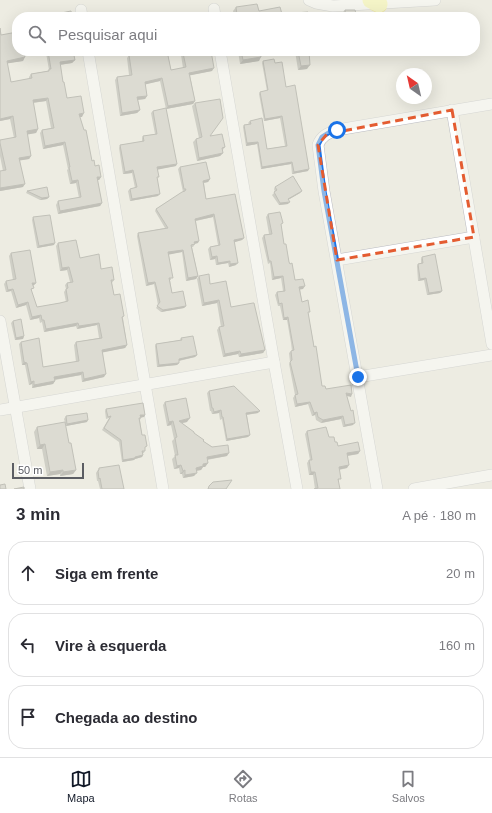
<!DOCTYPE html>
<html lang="pt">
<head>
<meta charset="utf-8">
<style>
  body { margin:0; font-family:Helvetica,sans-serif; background:#f7f7f7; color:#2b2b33 }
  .compass { position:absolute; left:396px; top:68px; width:36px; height:36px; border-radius:50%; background:#fff; box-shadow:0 4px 16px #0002; rotate:326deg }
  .scale { position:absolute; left:12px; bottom:10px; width:72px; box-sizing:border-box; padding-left:4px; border:2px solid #5b5d63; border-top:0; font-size:11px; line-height:14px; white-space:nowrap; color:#5b5d63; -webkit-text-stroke:3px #fff; paint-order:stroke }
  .stop { position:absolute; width:12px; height:12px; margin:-9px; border:3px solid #1a73e8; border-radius:50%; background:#fff }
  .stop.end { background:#1a73e8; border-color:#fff; box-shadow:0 1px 4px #0008 }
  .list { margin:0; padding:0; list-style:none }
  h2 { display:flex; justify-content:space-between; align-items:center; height:52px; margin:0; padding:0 16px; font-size:17px }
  h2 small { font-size:13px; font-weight:400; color:#7c7c81 }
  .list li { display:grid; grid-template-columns:26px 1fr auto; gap:12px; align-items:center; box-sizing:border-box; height:64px; margin:0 8px 8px; padding:0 8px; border:1px solid #e1e1e2; border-radius:16px }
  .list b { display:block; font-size:15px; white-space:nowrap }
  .list em { font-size:13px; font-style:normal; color:#7c7c81 }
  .icon { flex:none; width:22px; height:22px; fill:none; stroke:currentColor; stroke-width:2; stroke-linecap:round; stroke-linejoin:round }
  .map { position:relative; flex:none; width:492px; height:489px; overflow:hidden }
  .search { position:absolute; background:#fff; box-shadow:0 4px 16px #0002; left:12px; right:12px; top:12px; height:44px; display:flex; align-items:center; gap:10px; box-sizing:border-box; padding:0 14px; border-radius:16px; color:#7c7c81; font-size:15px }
  .sheet { height:268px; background:#fff }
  nav { display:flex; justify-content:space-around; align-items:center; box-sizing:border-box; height:56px; border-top:1px solid #e1e1e2; background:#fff; font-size:11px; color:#7c7c81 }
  nav a { display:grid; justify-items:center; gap:2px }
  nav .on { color:#111827 }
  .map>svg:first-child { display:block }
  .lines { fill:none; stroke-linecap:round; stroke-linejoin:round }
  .minor-casing { stroke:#babbc1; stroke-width:12 }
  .primary-casing { stroke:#eddc5b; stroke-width:18 }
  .minor { stroke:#fff; stroke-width:11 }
  .primary { stroke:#fdfda7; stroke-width:17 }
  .wall { fill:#acaaa4; fill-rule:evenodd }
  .shaded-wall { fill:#8c8b86 }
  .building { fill:#c8c6bf; stroke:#8c8b86 }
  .route { stroke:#1a73e8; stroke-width:5 }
  .marked { fill:none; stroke:#e45c31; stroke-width:3; stroke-dasharray:8 5; stroke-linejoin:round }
</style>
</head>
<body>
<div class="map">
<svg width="492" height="489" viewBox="0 0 492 489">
  <rect width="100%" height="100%" fill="#edece2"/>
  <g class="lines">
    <defs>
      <g id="minor">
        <polyline points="309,0 316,3 333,6 435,0"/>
        <polyline points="214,9 215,17"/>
        <polyline points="81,10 82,17"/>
        <polyline points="88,51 163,489"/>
        <polyline points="220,51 274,362 297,489"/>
        <polyline points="452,110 492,344"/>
        <polyline points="337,260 474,237"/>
        <polyline points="0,321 30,489"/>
        <polyline points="358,377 492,355"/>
        <polyline points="0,410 274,362"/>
        <path d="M377,489L324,191L318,145C321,136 328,133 337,130L492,104"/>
        <polyline points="414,489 492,475"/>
      </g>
      <polyline id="primary" points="371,0 379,4"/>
    </defs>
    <!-- minor casing -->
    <use href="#minor" class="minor-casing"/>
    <!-- primary casing -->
    <use href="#primary" class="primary-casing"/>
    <!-- minor -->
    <use href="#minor" class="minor"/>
    <!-- primary -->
    <use href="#primary" class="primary"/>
  </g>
  <!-- wall -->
  <g class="wall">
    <polygon points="236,7 259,11 308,17 230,17 230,16 234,15 233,11"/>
    <polygon points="345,10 357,17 344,17 343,12"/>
    <path d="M0,28L1,35L17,51H73L75,60L72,63L60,65L63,82L67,98L82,117H80L92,161L101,177L99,180H97L102,203L100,206L58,214L56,205L58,201L79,198L76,183L70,184L67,170L68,169L63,145L43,149L40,133L42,130L51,128L46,101L33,103L38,129L36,133L27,134L31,156L29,159L20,160L23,187L0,191V171H3L0,156V140L14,138L10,119L0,121ZM40,52V54L46,53L49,70L47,71L31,74L29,77V79L11,82L7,63L23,61L25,55Z"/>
    <polygon points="142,51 167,51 171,70 183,68 181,55 183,53 212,71 190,75 195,101 193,104 166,109 176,166 158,169 157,179 158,196 130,201 128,191 130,189 135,188 132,173 123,174 119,148 120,145 142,142 142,138 143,136 155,134 151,113 153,111 166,109 160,81 145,84 147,96 145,99 138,100 140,110 137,113 120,116 115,80 117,77 129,75 127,58 129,55 143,53"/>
    <polygon points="238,51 260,51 259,61 240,64"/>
    <polygon points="295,51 309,51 307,69 298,70"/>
    <polygon points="263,61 275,63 286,87 308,171 292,174 291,164 261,169 257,144 246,146 243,127 244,125 249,124 248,123 250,121 267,149 285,146 280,118 264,121 259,94 260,92 267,91 262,63"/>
    <polygon points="195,103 210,136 225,147 222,151 223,153 220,156 197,161 193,142 196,139 199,138 192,106"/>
    <polygon points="180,167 210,179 208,182 204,183 206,199 244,238 242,240 234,242 236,265 229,267 228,263 216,265 215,259 210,260 208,249 210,247 218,245 213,217 196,221 198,243 195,244 193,247 192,247 198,276 196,279 186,281 182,252 169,254 171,280 170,280 172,293 186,306 184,308 161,312 156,308 158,305 154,284 146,286 137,236 138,233 165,228 155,211 156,209 183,192 178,169"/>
    <polygon points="275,187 300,193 288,200 288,204 279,205 272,195 275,192 274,189"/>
    <polygon points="27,191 49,197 47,199 40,200 26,193"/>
    <polygon points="268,214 281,225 284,244 289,262 295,280 303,289 300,289 302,302 308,314 322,386 326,389 351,397 347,396 353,425 343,427 341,419 321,423 316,420 315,415 312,416 308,404 295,407 293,398 295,395 289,364 290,362 289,353 291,351 292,351 291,343 287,320 283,320 280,306 278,306 275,295 277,292 283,291 281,278 272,280 270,263 268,264 262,238 264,235 269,234 266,217"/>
    <polygon points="33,217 54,245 37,248 32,220"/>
    <polygon points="58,243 80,258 101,269 114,280 112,283 114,295 123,318 127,345 125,348 103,352 104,377 82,382 81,375 55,380 55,381 53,384 32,388 32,384 29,385 25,365 22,365 19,344 21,342 43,367 76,362 74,345 76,342 99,338 97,325 77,329 76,326 44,332 42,322 40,323 39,318 30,320 26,305 16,308 11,291 6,292 4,284 6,281 13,280 9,256 11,253 36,283 33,286 31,291 37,307 66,302 64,292 66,289 65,285 67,283 70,282 67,270 60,271 56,246"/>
    <polygon points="422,257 442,291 440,293 427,295 424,280 418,281 417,266 418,264 421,263 421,259"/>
    <polygon points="199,276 210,284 231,307 265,350 263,353 239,357 238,354 223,357 217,330 219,327 221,327 217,303 202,306 197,279"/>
    <polygon points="13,321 24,336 23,339 15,340 11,323"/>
    <polygon points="181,338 197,355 195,357 179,361 179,363 177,365 157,367 155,346 156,344 180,340"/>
    <polygon points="209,391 258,413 247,415 250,435 248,437 226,441 222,419 220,420 219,413 212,414 211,411 210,411 207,393"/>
    <polygon points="165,402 187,422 182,423 203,441 227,456 207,460 208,463 205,467 203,467 201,470 196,471 194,476 183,478 182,474 180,474 179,468 174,469 172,459 175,456 172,441 174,439 171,425 167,426 163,405"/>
    <polygon points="106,409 145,415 144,417 141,417 140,420 142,435 145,449 144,453 143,453 143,455 142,457 135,459 134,460 122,462 119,442 102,430 109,418 106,419 105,411"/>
    <polygon points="66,416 87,422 66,426 64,419"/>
    <polygon points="37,427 69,443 76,470 73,474 60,476 60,474 47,476 42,449 37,449 34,432"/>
    <polygon points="307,431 329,437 338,446 360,451 358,454 348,456 347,468 339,470 339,482 315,489 313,475 309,475 307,463 309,460 310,460 305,434"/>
    <polygon points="99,468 124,489 100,489 98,481 97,481 96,473"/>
  </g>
  <!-- shaded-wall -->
  <g class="shaded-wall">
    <polygon points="29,51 40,51 40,52 22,55 24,52"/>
    <polygon points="42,51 47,51 46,53 40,54"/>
    <polygon points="25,57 23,61 4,64 7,61"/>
    <polygon points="261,57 259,61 240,64 243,60"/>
    <polygon points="75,60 72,63 58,65 60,62"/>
    <polygon points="310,65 307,69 298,70 301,66"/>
    <polygon points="214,68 212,71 187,76 189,73"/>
    <polygon points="162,78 160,81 143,85 145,82"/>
    <polygon points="147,96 145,99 135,100 137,97"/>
    <polygon points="48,98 46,101 30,103 33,100"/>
    <polygon points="195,101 193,104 166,109 168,106"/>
    <polygon points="140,110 137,113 120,116 122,113"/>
    <polygon points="84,113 82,117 77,117 79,114"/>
    <polygon points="13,116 10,119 0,121 0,119"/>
    <polygon points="282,116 280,118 264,121 265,119"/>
    <polygon points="38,129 36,133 25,135 27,131"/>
    <polygon points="65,142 63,145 43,149 45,146"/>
    <polygon points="258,142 257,144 246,146 247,143"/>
    <polygon points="223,153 220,156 197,161 199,158"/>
    <polygon points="31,156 29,159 17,161 19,158"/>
    <polygon points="292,162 291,164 261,169 262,167"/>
    <polygon points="177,164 176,166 156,170 157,167"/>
    <polygon points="309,169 308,171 292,174 294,172"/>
    <polygon points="133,170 132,173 123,174 125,172"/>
    <polygon points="97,177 101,177 99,180 95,180"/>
    <polygon points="210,179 208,182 202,183 203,181"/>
    <polygon points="78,180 76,183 70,184 72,181"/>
    <polygon points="25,184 23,187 0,191 0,188"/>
    <polygon points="302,191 300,193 286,201 288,199"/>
    <polygon points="160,194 158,196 130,201 132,199"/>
    <polygon points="49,197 47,199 40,200 42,198"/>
    <polygon points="290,202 288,204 279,205 280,203"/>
    <polygon points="102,203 100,206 58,214 60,211"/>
    <polygon points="214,214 213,217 194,221 195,219"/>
    <polygon points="244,238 242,240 232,243 234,240"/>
    <polygon points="199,241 198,243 192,244 194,242"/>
    <polygon points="55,243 54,245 37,248 39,246"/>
    <polygon points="183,250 182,252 167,255 168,252"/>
    <polygon points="217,256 215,259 210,260 212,257"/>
    <polygon points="230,261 228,263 216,265 218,263"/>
    <polygon points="238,263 236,265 229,267 230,264"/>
    <polygon points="69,267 67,270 60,271 62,268"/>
    <polygon points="198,276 196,279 186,281 188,278"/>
    <polygon points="283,276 281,278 272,280 274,277"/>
    <polygon points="426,278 424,280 418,281 420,279"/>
    <polygon points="155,282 154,284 146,286 148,283"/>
    <polygon points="32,283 36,283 34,285 30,286"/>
    <polygon points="305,286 303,289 298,290 299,287"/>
    <polygon points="13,289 11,291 6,292 8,290"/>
    <polygon points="442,291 440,293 427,295 429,293"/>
    <polygon points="219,300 217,303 202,306 204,303"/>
    <polygon points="28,302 26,305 16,308 18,305"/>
    <polygon points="186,306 184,308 161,312 163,310"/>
    <polygon points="41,315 39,318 30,320 32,317"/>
    <polygon points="288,317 287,320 283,320 284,318"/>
    <polygon points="78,323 76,326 44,332 46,329"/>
    <polygon points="99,323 97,325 77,329 79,326"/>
    <polygon points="24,336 23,339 15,340 16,338"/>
    <polygon points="127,345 125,348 100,353 102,350"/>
    <polygon points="265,350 263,353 239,357 241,354"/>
    <polygon points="240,351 238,354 223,357 225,354"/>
    <polygon points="197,355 195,357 177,361 179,359"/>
    <polygon points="24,362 27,363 25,365 22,365"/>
    <polygon points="179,363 177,365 157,367 159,365"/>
    <polygon points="83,372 81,375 52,380 54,377"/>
    <polygon points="106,374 104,377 82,382 84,379"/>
    <polygon points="34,381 32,384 29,385 31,382"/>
    <polygon points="55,381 53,384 32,388 34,385"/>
    <polygon points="346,393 352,394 351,397 344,395"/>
    <polygon points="310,402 308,404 295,407 297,404"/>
    <polygon points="221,410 219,413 212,414 214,412"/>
    <polygon points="260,411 258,413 244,415 246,413"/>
    <polygon points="317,412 315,415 312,416 314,413"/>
    <polygon points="140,415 145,415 144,417 139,418"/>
    <polygon points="343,416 341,419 321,423 323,420"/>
    <polygon points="190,418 187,422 177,424 179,421"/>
    <polygon points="88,420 87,422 66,426 67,424"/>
    <polygon points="173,421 171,425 167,426 169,422"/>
    <polygon points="355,423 353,425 343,427 345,425"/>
    <polygon points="250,435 248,437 226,441 227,439"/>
    <polygon points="45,444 42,449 37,449 40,445"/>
    <polygon points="360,451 358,454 345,456 347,453"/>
    <polygon points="229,453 227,456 204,460 207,457"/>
    <polygon points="143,455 142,457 135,459 134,460 122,462 123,460"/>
    <polygon points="208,463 205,467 203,467 201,470 193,471 196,468 203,464"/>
    <polygon points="181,465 179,468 174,469 177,466"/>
    <polygon points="349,465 347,468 336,470 339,467"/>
    <polygon points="63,470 60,474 47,476 50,472"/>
    <polygon points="76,470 73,474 60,476 63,472"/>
    <polygon points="185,470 182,474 180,474 183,471"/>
    <polygon points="311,472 315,472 313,475 309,475"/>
    <polygon points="197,473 194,476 183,478 185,475"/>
  </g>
  <!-- building -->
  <g class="building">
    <polygon points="257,4 259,11 280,7 282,14 308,12 308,17 230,17 230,16 237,15 236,7"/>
    <polygon points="345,10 355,10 357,17 346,17"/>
    <polygon points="71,11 72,17 42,17"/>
    <polygon points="0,28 1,35 17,32 17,51 29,51 24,52 25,57 7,61 11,82 32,78 31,74 49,71 49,69 51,69 48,51 73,51 75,60 60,62 63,82 64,82 67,98 81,96 84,113 79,114 84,130 86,130 92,161 94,160 95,166 99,165 101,177 97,177 102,203 60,211 58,201 81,197 78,180 72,181 69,167 70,167 65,142 45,146 42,130 54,128 48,98 33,100 38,129 27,131 31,156 19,158 25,184 0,188 0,171 6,170 0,143 0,140 16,137 13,116 0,119"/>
    <polygon points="145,51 167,51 171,70 186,67 183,53 193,51 211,51 214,68 189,73 195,101 168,106 162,78 145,82 147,96 137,97 140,110 122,113 117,77 132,75 129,55 145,52"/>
    <polygon points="241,51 260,51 261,57 243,60"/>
    <polygon points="298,51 309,51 310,65 301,66"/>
    <polygon points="274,59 275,63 282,62 286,87 295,85 309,169 294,172 292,162 262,167 258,142 247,143 244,125 251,124 250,121 262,118 267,149 287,146 282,116 265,119 260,92 268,90 263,61"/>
    <polygon points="220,99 223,118 210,136 222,134 225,147 222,148 223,153 199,158 196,139 202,137 195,103"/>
    <polygon points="166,108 177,164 157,167 159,177 157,177 160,194 132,199 130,189 137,187 133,170 125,172 120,145 144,141 143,136 157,134 153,111"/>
    <polygon points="206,162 210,179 203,181 206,199 235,194 244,238 234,240 238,263 230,264 230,261 218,263 217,256 212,257 210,247 220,245 214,214 195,219 199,241 194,242 195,244 191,245 198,276 188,278 183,250 168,252 173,278 169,278 172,293 183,291 186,306 163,310 157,306 160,302 155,282 148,283 138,233 168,228 156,209 182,192 185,191 186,189 184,189 180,167"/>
    <polygon points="293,176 302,191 288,199 290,202 280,203 274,192 277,190 275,187"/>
    <polygon points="47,187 49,197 42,198 27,191"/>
    <polygon points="280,212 283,223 281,224 284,244 286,244 289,262 290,264 292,263 295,280 303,279 305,286 299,287 302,302 308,300 310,312 308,312 314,347 316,346 322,386 325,386 326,389 351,385 352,394 346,393 351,411 353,410 355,423 345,425 343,416 323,420 318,417 317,412 314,413 310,402 297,404 295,395 298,394 290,362 292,360 291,351 294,350 292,340 288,317 284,318 282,303 279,304 277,292 285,291 283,276 274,277 271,261 269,261 264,235 272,234 268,214"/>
    <polygon points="50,215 55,243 39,246 33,217"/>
    <polygon points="76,240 80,258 99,254 101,269 112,267 114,280 111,280 114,295 120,294 124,316 122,317 127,345 102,350 106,374 84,379 83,372 54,377 55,381 34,385 34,381 31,382 27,363 24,362 21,342 39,338 43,367 79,361 76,342 102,338 99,323 79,326 78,323 46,329 44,320 42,320 41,315 32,317 28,302 18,305 13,289 8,290 6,281 16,279 11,253 30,250 36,283 32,283 34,288 31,289 37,307 60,303 68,301 66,289 68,288 67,283 73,282 69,267 62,268 58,243"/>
    <polygon points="435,254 442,291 429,293 426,278 420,279 418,264 423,263 422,257"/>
    <polygon points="209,274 210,284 226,281 231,307 253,303 254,303 265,350 241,354 240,351 225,354 219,327 224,326 219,300 204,303 199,276"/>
    <polygon points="21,319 24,336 16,338 13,321"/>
    <polygon points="193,336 197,355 179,359 179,363 159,365 156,344 182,340 181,338"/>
    <polygon points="234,386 260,411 246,413 250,435 227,439 223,417 222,417 221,410 214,412 213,408 212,408 209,391"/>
    <polygon points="186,398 190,418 179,421 194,432 194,433 204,440 203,441 212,447 228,445 229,453 207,457 208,463 203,464 203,466 196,468 197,473 185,475 185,470 183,471 181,465 177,466 175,455 178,455 175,438 177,437 173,421 169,422 165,402"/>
    <polygon points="143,403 145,415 140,415 141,418 139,418 142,435 145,435 147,446 145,447 145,451 142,451 143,455 135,457 135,458 123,460 121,440 104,428 111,416 108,417 106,409"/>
    <polygon points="87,413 88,420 67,424 66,416"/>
    <polygon points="65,422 69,443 71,443 76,470 63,472 63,470 50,472 45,444 40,445 37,427"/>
    <polygon points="326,427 329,437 334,437 335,442 337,442 338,446 358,442 360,451 347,453 349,465 339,467 341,479 338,479 340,489 314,489 318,488 315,472 311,472 309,460 312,460 307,431"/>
    <polygon points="119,465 124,489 102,489 100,478 99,479 98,471 99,470 99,468"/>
    <polygon points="232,480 226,489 208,489 209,486 213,482"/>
    <polygon points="5,484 6,489 0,489 0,485"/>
    <polygon points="24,487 24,489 14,489"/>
  </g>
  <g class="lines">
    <!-- route -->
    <polyline class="route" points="337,130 330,132 322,137 318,145 324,191 358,377"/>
  </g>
  <!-- marked area -->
  <path d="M0 0H492V489H0ZM452,110L474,237L337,260L318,145L327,134Z" fill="#edece2" fill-opacity=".55" fill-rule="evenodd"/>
  <path class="marked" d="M452,110L474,237L337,260L318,145L327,134Z"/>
</svg>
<svg class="compass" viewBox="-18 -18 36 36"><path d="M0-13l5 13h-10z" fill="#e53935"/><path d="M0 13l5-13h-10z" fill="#7c7c81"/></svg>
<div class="scale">50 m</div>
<div class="stop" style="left:337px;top:130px"></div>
<div class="stop end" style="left:358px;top:377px"></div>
<div class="search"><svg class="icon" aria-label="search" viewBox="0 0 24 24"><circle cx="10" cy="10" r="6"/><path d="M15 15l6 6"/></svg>Pesquisar aqui</div>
</div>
<section class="sheet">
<h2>3 min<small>A pé · 180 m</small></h2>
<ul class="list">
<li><svg class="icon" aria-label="ahead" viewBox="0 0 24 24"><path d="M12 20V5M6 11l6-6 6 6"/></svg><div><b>Siga em frente</b></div><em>20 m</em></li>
<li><svg class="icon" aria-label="left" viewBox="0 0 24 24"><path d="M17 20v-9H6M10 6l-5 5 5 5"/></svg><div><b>Vire à esquerda</b></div><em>160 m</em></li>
<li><svg class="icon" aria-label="arrive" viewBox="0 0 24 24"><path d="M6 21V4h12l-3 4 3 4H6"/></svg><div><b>Chegada ao destino</b></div></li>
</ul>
</section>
<nav>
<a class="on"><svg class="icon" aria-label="map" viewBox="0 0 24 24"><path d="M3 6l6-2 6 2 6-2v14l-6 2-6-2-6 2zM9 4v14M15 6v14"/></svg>Mapa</a>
<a><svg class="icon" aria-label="directions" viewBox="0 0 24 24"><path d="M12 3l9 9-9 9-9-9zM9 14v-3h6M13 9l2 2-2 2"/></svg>Rotas</a>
<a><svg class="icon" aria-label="saved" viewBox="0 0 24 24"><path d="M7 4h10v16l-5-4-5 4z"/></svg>Salvos</a>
</nav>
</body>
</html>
